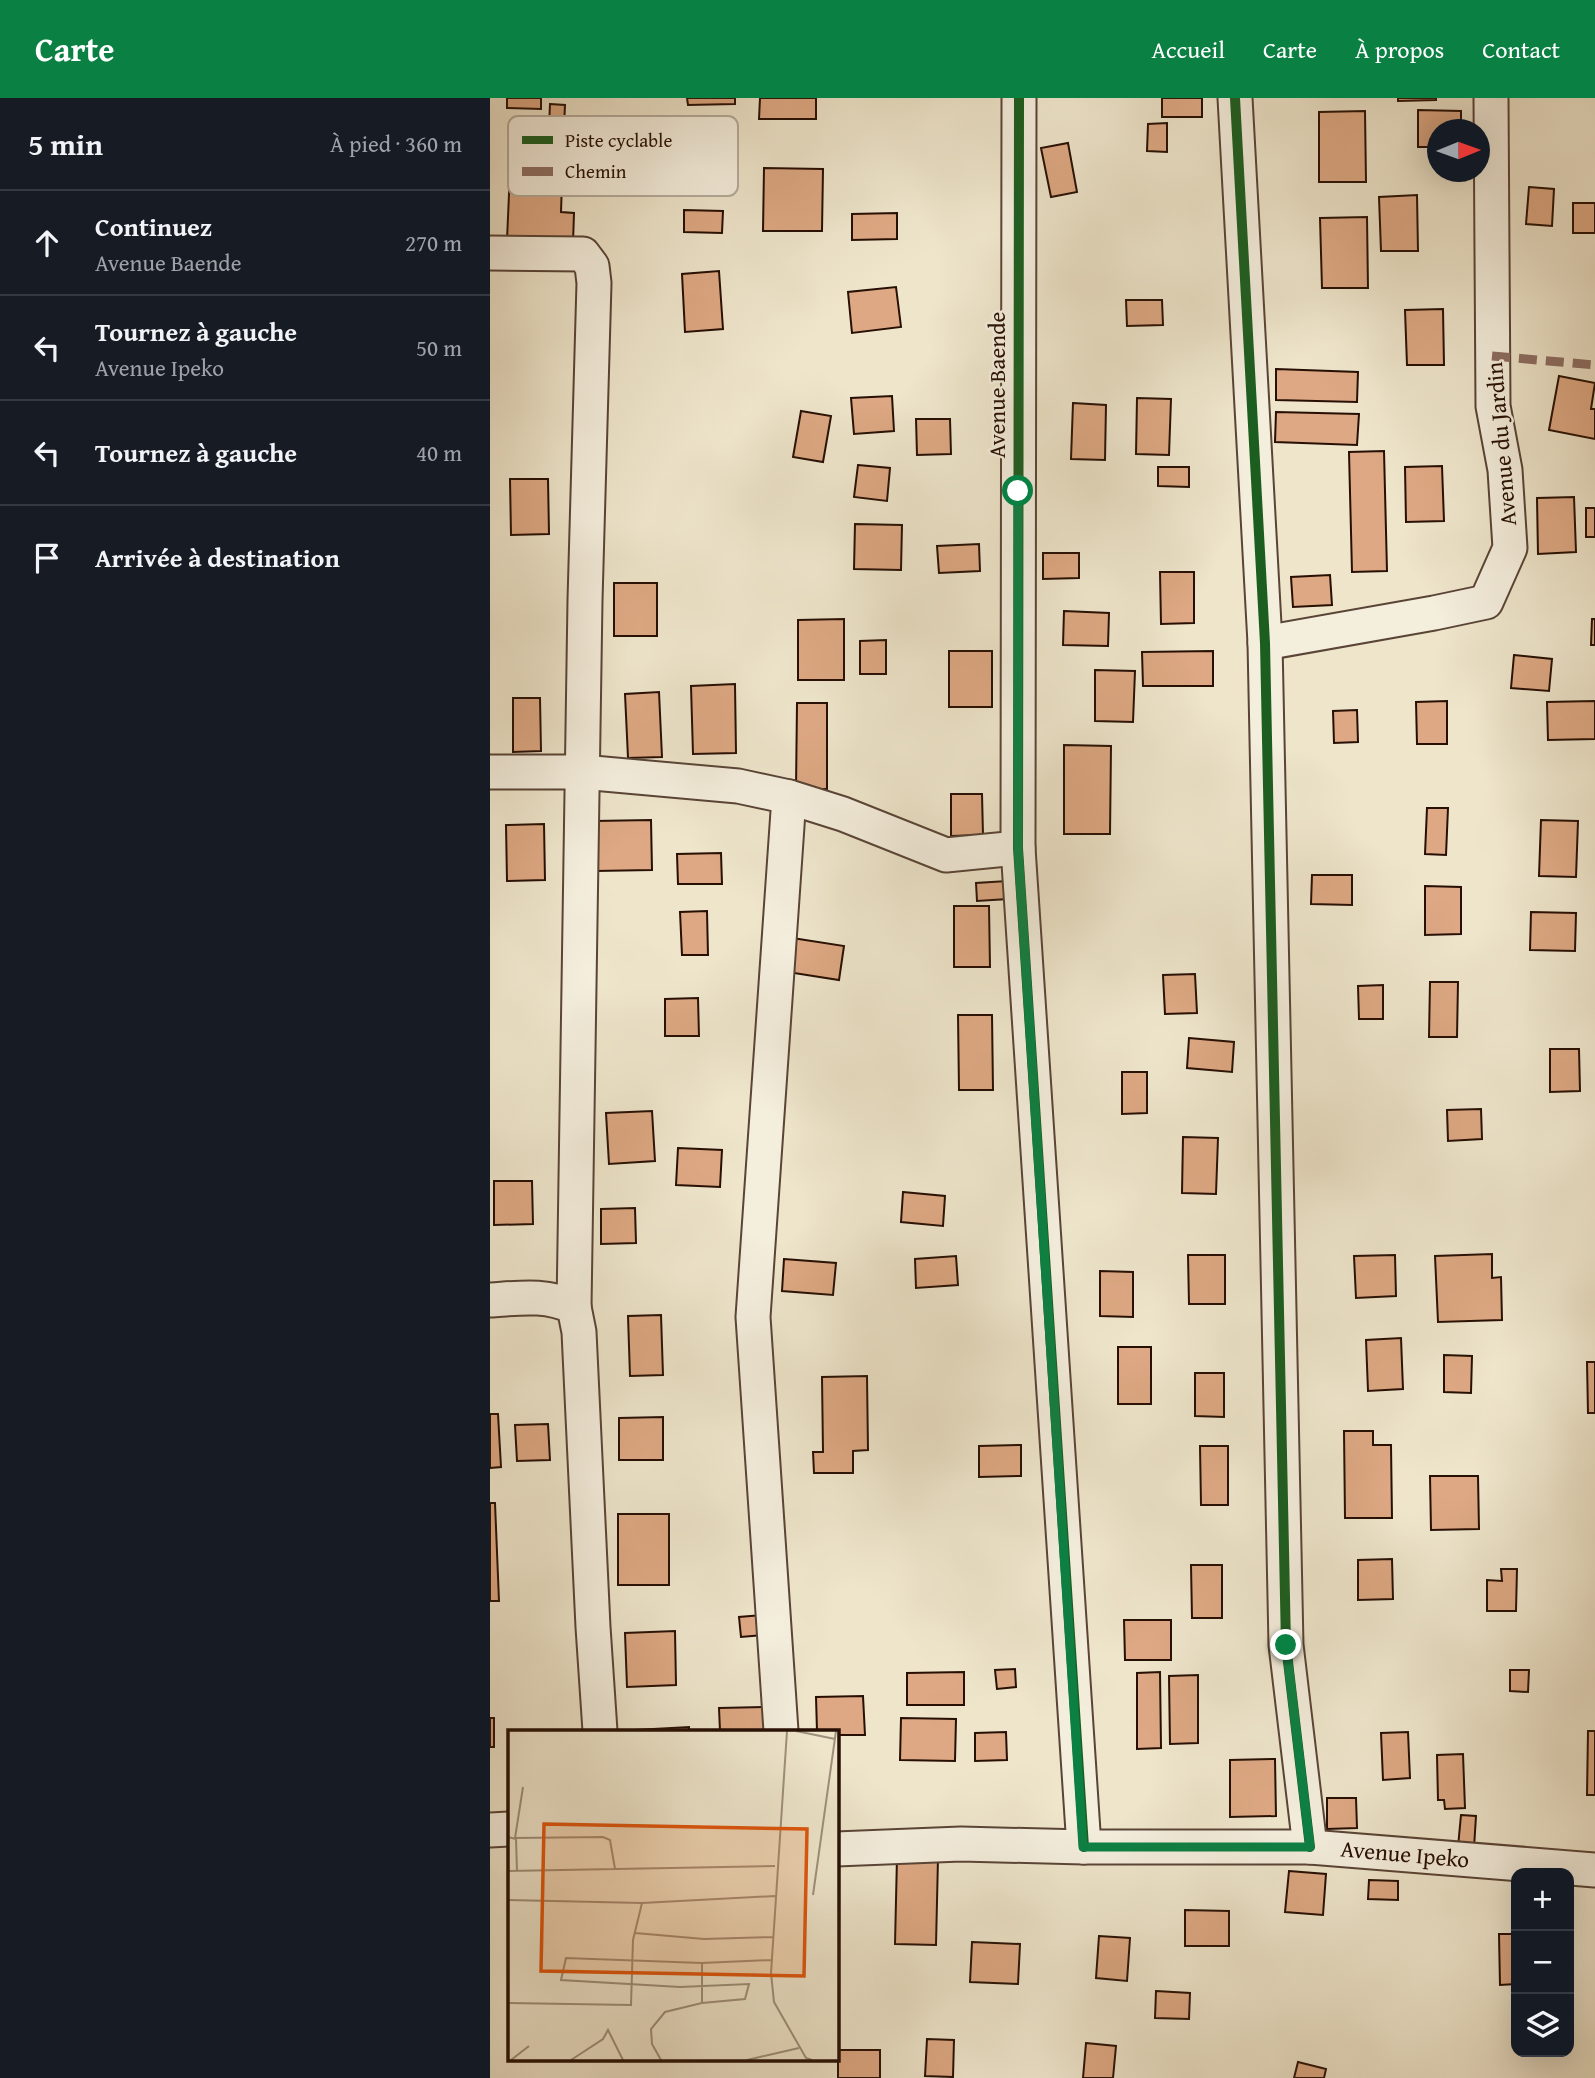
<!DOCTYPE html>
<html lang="fr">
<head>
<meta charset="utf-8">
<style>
  body { margin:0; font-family:"Gentium Book Plus",serif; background:#242831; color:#f1f3f6 }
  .controls { position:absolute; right:21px; bottom:21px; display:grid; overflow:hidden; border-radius:14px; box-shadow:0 7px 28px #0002 }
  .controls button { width:63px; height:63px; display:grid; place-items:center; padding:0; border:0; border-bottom:2px solid #363941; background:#171b24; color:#f1f3f6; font:35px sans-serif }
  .compass { position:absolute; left:937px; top:21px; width:63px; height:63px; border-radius:50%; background:#171b24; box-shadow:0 7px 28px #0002; rotate:89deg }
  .stop { position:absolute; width:21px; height:21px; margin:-16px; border:5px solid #0b8043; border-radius:50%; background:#fff }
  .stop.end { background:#0b8043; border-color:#fff; box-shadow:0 2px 7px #0008 }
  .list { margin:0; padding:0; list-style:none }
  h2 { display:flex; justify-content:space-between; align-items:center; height:91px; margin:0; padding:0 28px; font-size:30px }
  h2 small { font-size:23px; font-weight:400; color:#9ea1a6 }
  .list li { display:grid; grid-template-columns:46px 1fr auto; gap:21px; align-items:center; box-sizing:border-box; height:105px; padding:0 28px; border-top:2px solid #363941 }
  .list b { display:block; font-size:26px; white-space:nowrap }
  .list p { margin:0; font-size:23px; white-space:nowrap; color:#9ea1a6 }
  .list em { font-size:23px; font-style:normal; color:#9ea1a6 }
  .icon { flex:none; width:38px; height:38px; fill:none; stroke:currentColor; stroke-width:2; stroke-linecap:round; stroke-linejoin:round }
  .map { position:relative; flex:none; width:1105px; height:1980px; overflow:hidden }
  header { display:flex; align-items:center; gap:42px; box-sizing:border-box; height:98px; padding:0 35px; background:#0b8043; color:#fff }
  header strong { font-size:33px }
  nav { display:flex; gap:38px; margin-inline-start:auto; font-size:24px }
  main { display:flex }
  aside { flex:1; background:#171b24 }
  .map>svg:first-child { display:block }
  .building { fill:#dda883; stroke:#270f04; stroke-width:2 }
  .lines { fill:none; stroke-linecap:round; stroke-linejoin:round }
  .minor-casing { stroke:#594436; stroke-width:37 }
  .minor { stroke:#f4eedd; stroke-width:33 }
  .quiet { stroke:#8d6e63; stroke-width:9; stroke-dasharray:18 9; stroke-linecap:butt }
  .cycleway-casing { stroke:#f4eedd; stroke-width:15 }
  .cycleway { stroke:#1b5e20; stroke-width:10 }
  .route { stroke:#0b8043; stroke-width:9 }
  .labels { text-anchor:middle; stroke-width:5; stroke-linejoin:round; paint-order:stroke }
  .street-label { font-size:23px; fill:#270f04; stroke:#f4eedd }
  .inset-road { fill:none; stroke:#9e8f7b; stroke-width:2 }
  .view { fill:#de550c; fill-opacity:0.15; stroke:#de550c; stroke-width:3.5 }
  .inset-edge { fill:none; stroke:#270f04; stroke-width:3.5 }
  .key { fill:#f4eedd; stroke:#b6ab9c; stroke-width:2 }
  .key-label { font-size:19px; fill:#270f04 }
</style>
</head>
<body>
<header>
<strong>Carte</strong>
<nav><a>Accueil</a><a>Carte</a><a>À propos</a><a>Contact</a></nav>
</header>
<main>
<aside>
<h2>5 min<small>À pied · 360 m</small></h2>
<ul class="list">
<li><svg class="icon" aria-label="ahead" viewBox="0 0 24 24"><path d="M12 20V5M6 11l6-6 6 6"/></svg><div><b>Continuez</b><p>Avenue Baende</p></div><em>270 m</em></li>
<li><svg class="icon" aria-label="left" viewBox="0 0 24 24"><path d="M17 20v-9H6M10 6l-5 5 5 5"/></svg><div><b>Tournez à gauche</b><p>Avenue Ipeko</p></div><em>50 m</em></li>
<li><svg class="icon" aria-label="left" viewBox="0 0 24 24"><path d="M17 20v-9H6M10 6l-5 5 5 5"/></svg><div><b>Tournez à gauche</b></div><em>40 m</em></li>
<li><svg class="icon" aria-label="arrive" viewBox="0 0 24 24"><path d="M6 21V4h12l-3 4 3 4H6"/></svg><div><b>Arrivée à destination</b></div></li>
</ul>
</aside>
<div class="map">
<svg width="1105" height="1980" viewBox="0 0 1105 1980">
  <rect width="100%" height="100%" fill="#eee5cb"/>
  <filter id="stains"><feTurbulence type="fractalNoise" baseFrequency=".00286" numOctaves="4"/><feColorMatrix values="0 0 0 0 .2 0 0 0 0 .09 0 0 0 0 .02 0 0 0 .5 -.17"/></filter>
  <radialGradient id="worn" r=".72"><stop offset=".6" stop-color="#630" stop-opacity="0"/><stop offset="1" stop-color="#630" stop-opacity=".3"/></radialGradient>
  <!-- building -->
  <g class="building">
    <polygon points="17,0 51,0 51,11 17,10"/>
    <polygon points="197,0 245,0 245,6 198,7"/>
    <polygon points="270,0 326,0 326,21 269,21"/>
    <rect x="672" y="0" width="40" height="19"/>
    <polygon points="908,0 946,0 946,2 908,3"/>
    <polygon points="60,6 75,7 74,30 59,29"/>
    <polygon points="928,12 971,13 971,32 948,32 948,49 928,49"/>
    <polygon points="875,13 876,84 829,84 829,14"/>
    <polygon points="677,25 677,54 657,53 658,26"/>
    <polygon points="578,45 587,94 561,99 551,50"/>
    <polygon points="21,50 84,53 82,84 72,84 71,114 84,115 83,145 17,142"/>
    <polygon points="274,70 333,71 332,133 273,133"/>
    <polygon points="1039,89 1064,91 1062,128 1036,126"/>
    <polygon points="927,97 928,153 891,153 889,99"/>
    <rect x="1083" y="105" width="22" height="30"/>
    <polygon points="194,112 233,113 232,135 194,134"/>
    <polygon points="407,115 407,141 362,142 362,116"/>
    <polygon points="877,119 878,190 832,190 830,120"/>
    <polygon points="229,173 233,231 195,234 192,176"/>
    <polygon points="406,189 411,229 362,235 358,194"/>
    <polygon points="636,202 672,202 673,227 637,228"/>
    <polygon points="953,211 954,267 917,267 915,212"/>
    <polygon points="786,271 868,274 867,304 786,302"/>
    <polygon points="1069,278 1105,285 1101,311 1105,311 1105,341 1059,332"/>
    <polygon points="402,298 404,333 364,336 361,300"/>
    <polygon points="647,300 681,301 679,357 646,356"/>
    <polygon points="583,305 616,307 615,362 581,361"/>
    <polygon points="311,313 341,318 333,364 303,359"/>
    <polygon points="786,314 869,316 867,347 785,344"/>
    <polygon points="426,321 460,321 461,356 427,357"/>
    <polygon points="894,353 897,473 862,474 859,354"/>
    <polygon points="368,367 400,370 397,403 364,399"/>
    <polygon points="952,368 954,423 916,424 915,369"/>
    <polygon points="668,369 699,369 699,389 668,388"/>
    <polygon points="20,381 58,381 59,436 21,437"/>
    <polygon points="1084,399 1086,454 1048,456 1047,400"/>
    <rect x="1096" y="410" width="9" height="29"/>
    <polygon points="365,426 412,427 411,472 364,471"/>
    <polygon points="489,446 490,473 449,475 447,448"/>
    <polygon points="553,455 589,455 589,480 553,481"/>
    <polygon points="670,474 704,474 704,525 671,526"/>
    <polygon points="840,477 842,507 803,509 801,479"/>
    <rect x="124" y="485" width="43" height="53"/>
    <polygon points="574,513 619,515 618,548 573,547"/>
    <polygon points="354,521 354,582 308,582 308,522"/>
    <polygon points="1102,521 1105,521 1105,547 1101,547"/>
    <polygon points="396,542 396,576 370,576 370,543"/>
    <rect x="459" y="553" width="43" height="56"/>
    <polygon points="723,553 723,588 653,588 652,554"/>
    <polygon points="1024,557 1062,561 1059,593 1021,590"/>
    <polygon points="605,572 645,573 643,624 605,623"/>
    <polygon points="245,586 246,655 203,656 201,588"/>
    <polygon points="169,594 172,659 138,660 135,596"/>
    <polygon points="23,600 50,600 51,653 23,654"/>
    <polygon points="957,603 957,646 927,646 926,604"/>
    <polygon points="1105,603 1105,641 1058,642 1057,604"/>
    <polygon points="307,605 337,605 337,691 306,691"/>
    <polygon points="867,612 868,644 844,645 843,613"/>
    <polygon points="574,647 621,648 620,736 574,736"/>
    <polygon points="461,696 492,696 493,737 461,738"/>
    <polygon points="937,710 958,710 956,757 935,756"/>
    <polygon points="161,722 162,772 105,773 104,723"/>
    <polygon points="1051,722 1088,723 1086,779 1049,778"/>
    <polygon points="54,726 55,782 17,783 16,727"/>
    <polygon points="231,755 232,786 188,786 187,756"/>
    <polygon points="822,777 862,777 862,807 821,806"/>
    <polygon points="517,783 518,801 487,803 486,785"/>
    <polygon points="935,788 971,789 971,836 935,837"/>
    <polygon points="464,808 499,808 500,869 464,869"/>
    <polygon points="217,813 218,857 192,857 190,814"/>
    <polygon points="1041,814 1086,815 1085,853 1040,852"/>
    <polygon points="296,839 354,848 349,882 291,873"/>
    <polygon points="705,876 707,915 675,916 673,877"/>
    <polygon points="940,884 968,884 967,939 939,939"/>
    <polygon points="893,887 893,921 869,921 868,888"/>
    <polygon points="208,900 209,938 175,938 175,901"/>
    <polygon points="468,917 502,917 503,992 469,992"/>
    <polygon points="699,940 744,944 742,974 697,970"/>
    <polygon points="1060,951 1089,951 1090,993 1060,994"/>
    <polygon points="632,974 657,974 657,1015 632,1016"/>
    <polygon points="991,1011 992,1041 958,1043 957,1012"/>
    <polygon points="162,1013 165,1063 119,1066 116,1015"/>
    <polygon points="693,1039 728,1040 726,1096 692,1095"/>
    <polygon points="188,1050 232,1052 230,1089 186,1087"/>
    <polygon points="4,1083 42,1083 43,1126 4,1127"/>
    <polygon points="413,1094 455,1098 453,1128 411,1124"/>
    <polygon points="145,1110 146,1145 111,1146 111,1111"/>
    <polygon points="1002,1156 1002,1180 1011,1179 1012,1222 948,1224 945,1158"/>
    <polygon points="698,1157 735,1157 735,1206 699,1206"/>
    <polygon points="905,1157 906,1198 866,1200 864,1158"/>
    <polygon points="466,1158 468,1187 426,1190 425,1161"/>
    <polygon points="294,1161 346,1165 343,1197 292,1193"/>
    <polygon points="610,1173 643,1174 643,1219 610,1218"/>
    <polygon points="171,1217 173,1277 140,1278 138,1218"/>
    <polygon points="911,1240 913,1291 878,1293 876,1242"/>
    <rect x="628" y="1249" width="33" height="57"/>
    <polygon points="954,1257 982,1258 981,1295 954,1294"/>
    <polygon points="1097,1264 1105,1264 1105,1315 1098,1315"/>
    <polygon points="705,1275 734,1275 734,1319 705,1318"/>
    <polygon points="377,1278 378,1352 363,1353 363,1375 324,1375 323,1354 333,1354 332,1279"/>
    <polygon points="0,1316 8,1316 11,1369 0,1370"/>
    <polygon points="173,1319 173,1362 129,1362 129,1320"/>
    <polygon points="58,1326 60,1362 27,1363 25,1327"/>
    <polygon points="854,1333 883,1333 883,1347 901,1347 902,1420 855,1420"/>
    <polygon points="531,1347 531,1378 489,1379 489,1348"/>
    <polygon points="710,1348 738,1348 738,1407 711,1407"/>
    <polygon points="940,1378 988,1378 989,1431 941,1432"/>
    <polygon points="0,1405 5,1405 9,1503 0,1503"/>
    <rect x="128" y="1416" width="51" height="71"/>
    <polygon points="902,1461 903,1501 868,1502 868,1462"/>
    <polygon points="701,1467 732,1467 732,1520 702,1520"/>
    <polygon points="1011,1471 1027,1471 1026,1513 997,1513 997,1482 1012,1483"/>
    <polygon points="272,1517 273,1537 251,1539 249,1519"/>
    <polygon points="634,1522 681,1522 681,1562 635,1562"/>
    <polygon points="185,1533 186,1587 137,1589 135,1535"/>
    <polygon points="525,1571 526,1589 507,1591 505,1572"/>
    <polygon points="1020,1572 1039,1572 1038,1594 1020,1593"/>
    <polygon points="474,1574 474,1607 417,1607 417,1575"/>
    <polygon points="670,1574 671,1650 647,1651 647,1575"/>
    <polygon points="708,1577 708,1645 680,1646 679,1578"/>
    <polygon points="373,1598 375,1637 346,1637 346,1633 327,1633 326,1599"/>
    <polygon points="277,1609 278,1632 230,1633 229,1610"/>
    <rect x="0" y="1620" width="4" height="29"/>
    <polygon points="411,1620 466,1621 465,1663 410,1662"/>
    <polygon points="199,1629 199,1633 126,1633"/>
    <polygon points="1098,1633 1105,1633 1105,1697 1097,1697"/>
    <polygon points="516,1634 517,1662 485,1663 485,1635"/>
    <polygon points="918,1634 920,1680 893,1682 891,1635"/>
    <polygon points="973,1656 975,1710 955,1711 954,1702 948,1702 947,1657"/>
    <polygon points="785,1661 786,1718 740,1719 740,1662"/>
    <polygon points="837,1700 866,1700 867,1730 837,1731"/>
    <polygon points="971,1717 986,1718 984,1750 968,1749"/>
    <polygon points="407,1759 448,1760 446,1847 405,1846"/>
    <polygon points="799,1773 836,1776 833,1817 795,1814"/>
    <polygon points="879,1782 908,1783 908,1802 878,1801"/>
    <polygon points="695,1812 739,1813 739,1848 695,1848"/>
    <polygon points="1009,1836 1026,1836 1026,1886 1010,1887"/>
    <polygon points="609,1838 640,1840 637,1883 606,1880"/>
    <polygon points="482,1844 530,1846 528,1886 480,1884"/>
    <polygon points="666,1893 700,1895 699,1921 665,1920"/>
    <polygon points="437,1941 464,1942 463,1979 435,1978"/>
    <polygon points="596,1945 626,1948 623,1980 593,1980"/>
    <rect x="348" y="1952" width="42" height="28"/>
    <polygon points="808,1964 836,1971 834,1980 804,1980"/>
  </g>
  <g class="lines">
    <defs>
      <g id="minor">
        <polyline points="529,0 528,750 594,1749"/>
        <polyline points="745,0 775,545 796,1547 820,1749"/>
        <polyline points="0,155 93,156 102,168 104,185 95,502 84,1209"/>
        <polyline points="775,545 944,515 996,504 1020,450 1015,372 1003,308 1001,0"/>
        <polyline points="0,674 92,674 248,688 299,699 353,716 456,757 528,750"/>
        <path d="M0,1202C31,1200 55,1196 84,1209L89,1234L103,1529L110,1633"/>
        <polyline points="291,1633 263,1219 299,699"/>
        <polyline points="0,1732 19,1731"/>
        <polyline points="346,1751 471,1746 594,1749 820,1749 1105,1772"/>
      </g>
    </defs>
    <!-- minor casing -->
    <use href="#minor" class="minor-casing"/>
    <!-- minor -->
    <use href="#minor" class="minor"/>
    <!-- quiet -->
    <polyline class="quiet" points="1002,258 1105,267"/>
    <defs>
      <g id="cycleway">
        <polyline points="529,0 528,750 594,1749"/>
        <polyline points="745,0 775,545 796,1547 820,1749"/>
      </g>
    </defs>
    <!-- cycleway casing -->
    <use href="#cycleway" class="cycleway-casing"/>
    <!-- cycleway -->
    <use href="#cycleway" class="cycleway"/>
  </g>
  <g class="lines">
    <!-- route -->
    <polyline class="route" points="528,393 528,750 593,1749 820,1749 796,1547"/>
  </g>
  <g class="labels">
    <!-- street labels -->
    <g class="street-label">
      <text transform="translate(507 287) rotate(-90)" y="8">Avenue Baende</text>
      <text transform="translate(1011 346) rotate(-95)" y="8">Avenue du Jardin</text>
      <text transform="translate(915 1756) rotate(5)" y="8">Avenue Ipeko</text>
    </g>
  </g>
  <!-- overview -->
  <g transform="translate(18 1632)">
    <rect width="331" height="331" fill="#eee5cb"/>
    <path class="inset-road" d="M279,1L263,243L266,272L298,328L304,330M288,1L327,9M15,57L7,108L95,107L102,110L107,139M0,107L8,109L9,141M0,141L267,136M305,165L328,1M0,170L134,173L267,166M127,203L196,209L266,207M194,233L58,228L53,250L172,257L241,254L237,269L194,273M0,273L123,275L125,210L134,173M3,330L21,316M63,330L95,309L100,300L115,330M153,330L144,314L143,299L157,282L194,273V233L264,230M239,330L291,318"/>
    <path class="view" d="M36,94L299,99L296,246L33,241Z"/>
    <rect width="331" height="331" class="inset-edge"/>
  </g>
  <!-- legend -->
  <rect x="18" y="18" width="230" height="80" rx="10" class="key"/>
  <rect x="32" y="38" width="31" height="8" fill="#1b5e20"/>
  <rect x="32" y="69" width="31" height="9" fill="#8d6e63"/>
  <g class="key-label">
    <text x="75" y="49">Piste cyclable</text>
    <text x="75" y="80">Chemin</text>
  </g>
  <rect width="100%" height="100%" filter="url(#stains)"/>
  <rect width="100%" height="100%" fill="url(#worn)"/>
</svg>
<div class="controls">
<button>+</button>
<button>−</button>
<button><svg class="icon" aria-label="layers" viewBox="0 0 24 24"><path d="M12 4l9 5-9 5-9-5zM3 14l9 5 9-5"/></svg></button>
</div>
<svg class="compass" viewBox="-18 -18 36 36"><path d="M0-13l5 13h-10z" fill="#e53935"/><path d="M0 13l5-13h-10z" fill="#9ea1a6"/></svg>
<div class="stop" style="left:528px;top:393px"></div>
<div class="stop end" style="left:796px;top:1547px"></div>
</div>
</main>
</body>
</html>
